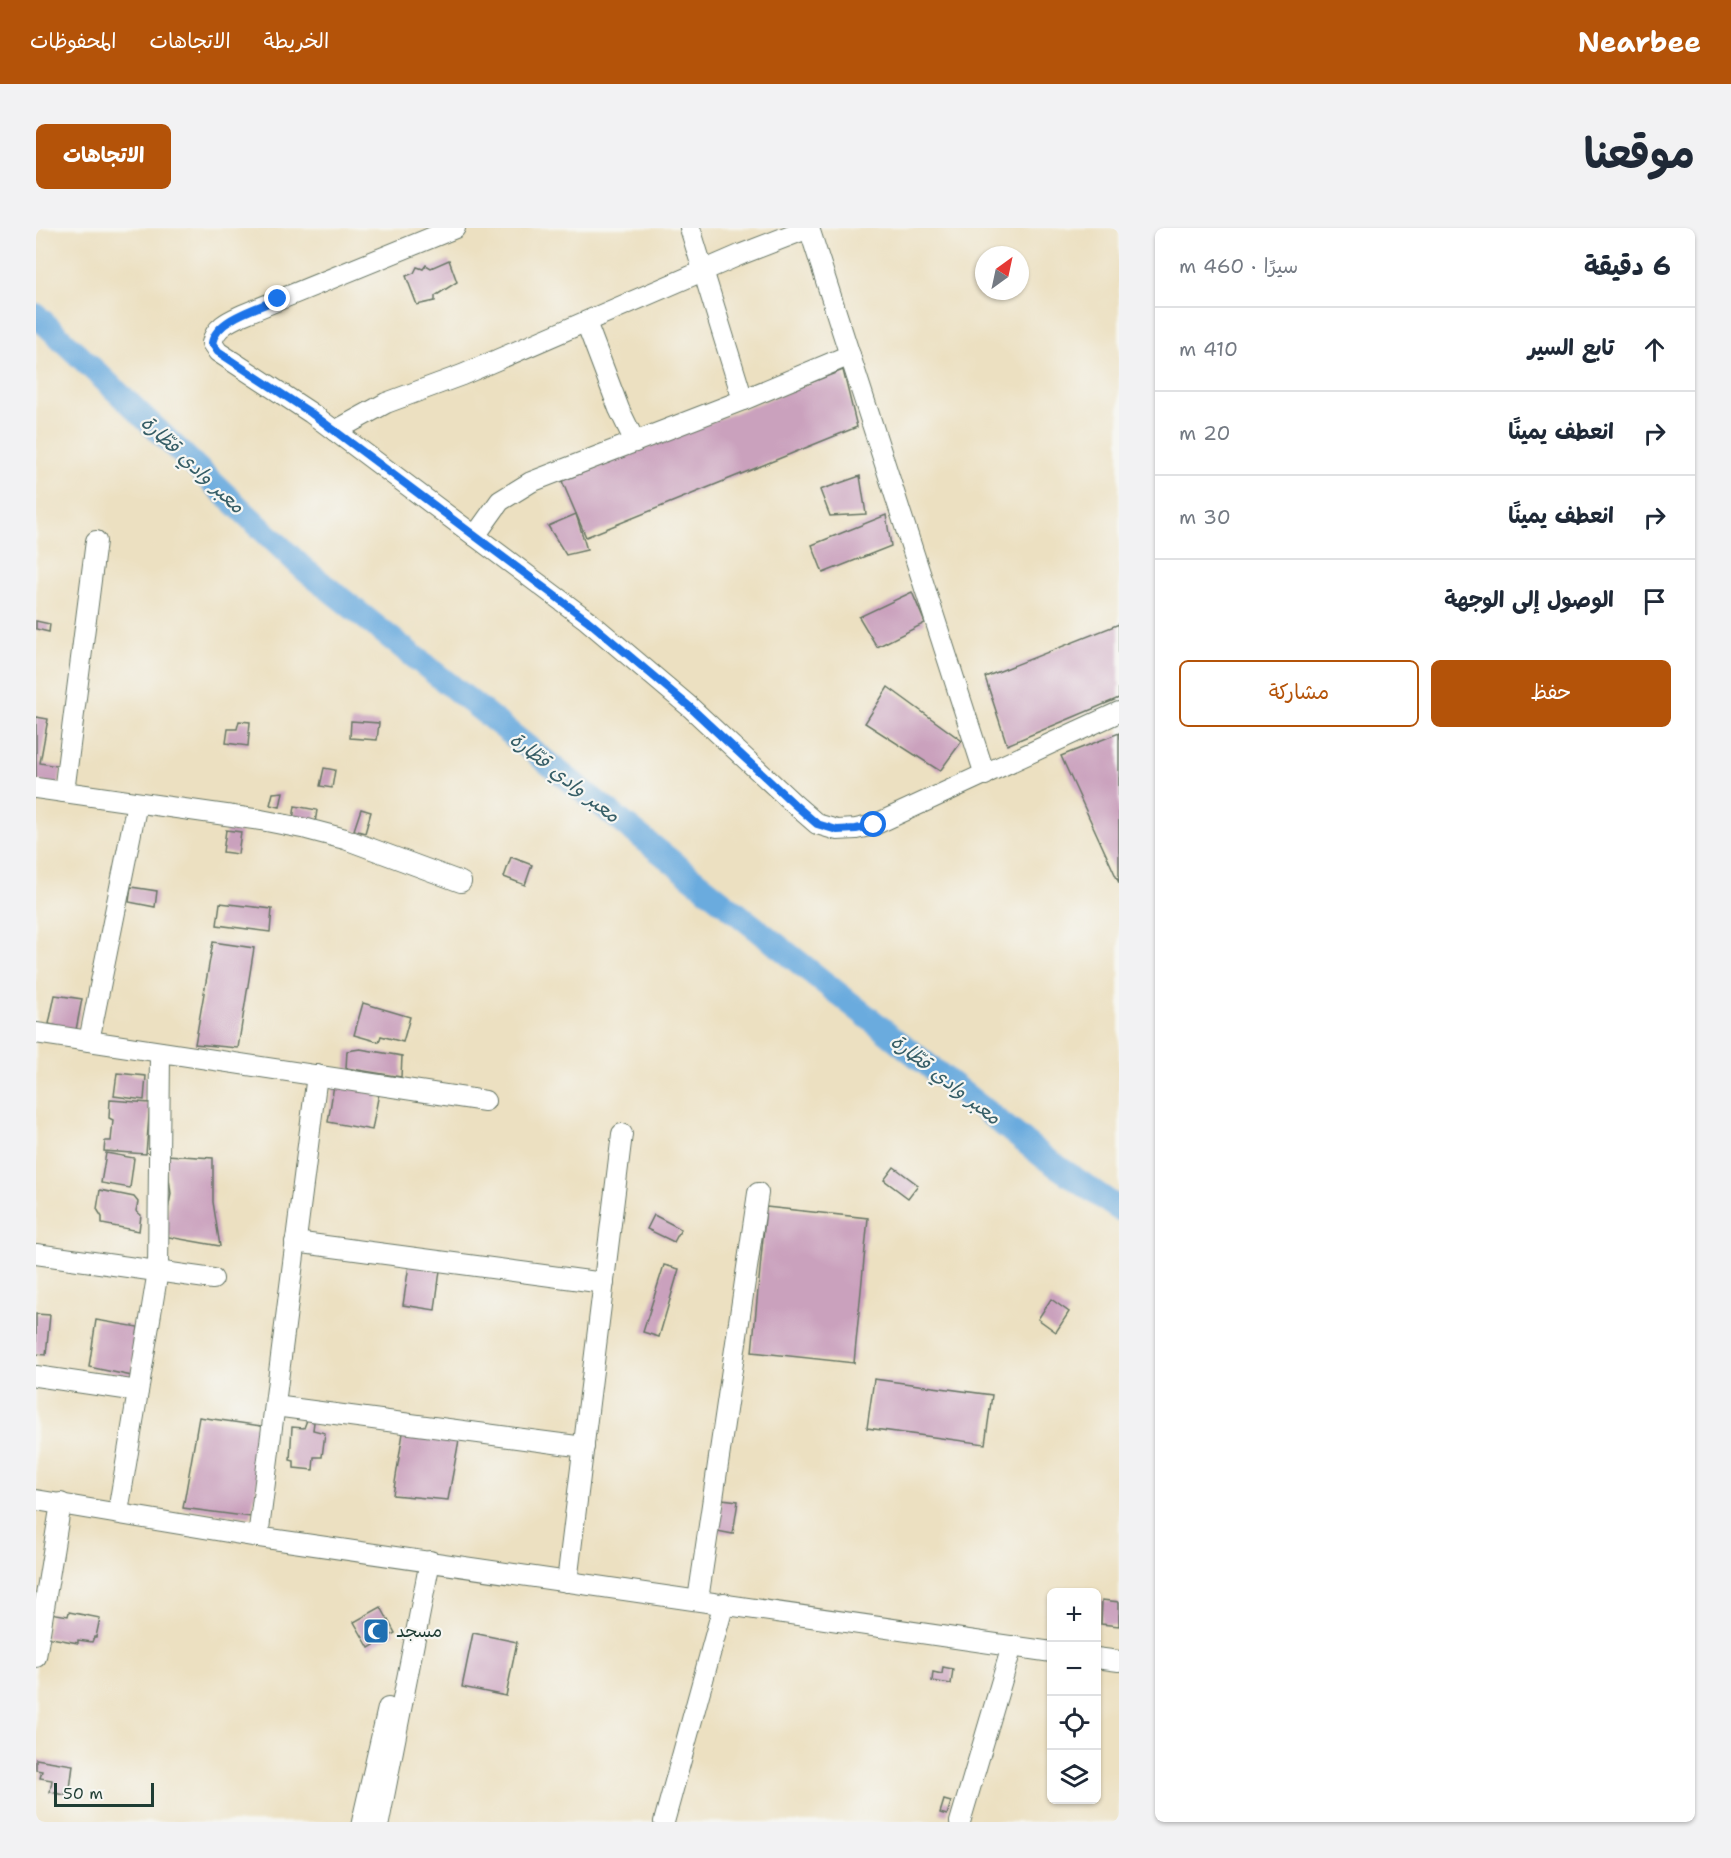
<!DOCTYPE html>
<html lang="ar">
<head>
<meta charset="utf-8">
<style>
  body { margin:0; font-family:"Shantell Sans","Playpen Sans Arabic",sans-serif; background:#f2f2f3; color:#1f2937; direction:rtl }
  .controls { position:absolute; right:18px; bottom:18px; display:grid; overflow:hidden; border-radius:9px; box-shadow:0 2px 4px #0004 }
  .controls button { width:54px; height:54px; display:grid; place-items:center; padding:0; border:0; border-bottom:2px solid #e0e1e3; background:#fff; color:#1f2937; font:30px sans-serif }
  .compass { position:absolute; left:939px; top:18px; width:54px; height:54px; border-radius:50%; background:#fff; box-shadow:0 2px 4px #0004; rotate:33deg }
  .scale { position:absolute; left:18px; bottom:15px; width:100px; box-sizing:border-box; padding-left:6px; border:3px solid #1f3d34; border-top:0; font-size:16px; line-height:21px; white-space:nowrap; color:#1f3d34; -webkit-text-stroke:4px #f6f6f2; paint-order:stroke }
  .stop { position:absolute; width:18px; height:18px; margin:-14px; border:4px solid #1a73e8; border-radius:50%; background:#fff }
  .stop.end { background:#1a73e8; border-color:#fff; box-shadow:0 2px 6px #0008 }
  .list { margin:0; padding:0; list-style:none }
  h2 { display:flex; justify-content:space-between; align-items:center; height:78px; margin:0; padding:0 24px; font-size:26px }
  h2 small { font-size:20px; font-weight:400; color:#747a83 }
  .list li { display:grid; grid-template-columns:39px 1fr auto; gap:18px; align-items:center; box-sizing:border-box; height:84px; padding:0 24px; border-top:2px solid #e0e1e3 }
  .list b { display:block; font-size:22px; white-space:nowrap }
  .list em { font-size:20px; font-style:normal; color:#747a83 }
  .actions { display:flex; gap:12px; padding:18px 24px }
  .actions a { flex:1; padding:14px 0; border:2px solid #b45309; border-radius:9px; text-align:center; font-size:21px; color:#b45309 }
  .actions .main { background:#b45309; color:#fff }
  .icon { flex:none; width:33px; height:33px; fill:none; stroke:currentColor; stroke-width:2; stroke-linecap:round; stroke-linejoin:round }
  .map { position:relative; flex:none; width:1083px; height:1594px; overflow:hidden; direction:ltr; border-radius:9px }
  header { display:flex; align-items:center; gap:36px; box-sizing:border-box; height:84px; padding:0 30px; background:#b45309; color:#fff }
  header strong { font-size:28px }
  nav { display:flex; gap:33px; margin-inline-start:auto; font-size:21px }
  .intro { display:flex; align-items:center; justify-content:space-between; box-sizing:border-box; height:144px; padding:0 36px }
  h1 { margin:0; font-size:42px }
  .button { padding:15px 27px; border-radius:9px; background:#b45309; color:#fff; font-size:21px; font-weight:700 }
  main { display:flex; gap:36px; padding:0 36px }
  aside { flex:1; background:#fff; border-radius:9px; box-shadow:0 2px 4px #0004 }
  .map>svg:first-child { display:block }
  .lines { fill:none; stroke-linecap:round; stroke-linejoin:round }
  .river { stroke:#6babde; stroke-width:24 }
  .building { fill:#caa1bd }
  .minor-casing { stroke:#677665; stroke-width:22 }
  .minor { stroke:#fff; stroke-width:20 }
  .route { stroke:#1a73e8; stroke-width:8 }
  .labels { text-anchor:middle; stroke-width:4.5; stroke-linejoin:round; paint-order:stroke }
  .poi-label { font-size:18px; fill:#1f3d34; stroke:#f6f6f2; text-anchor:start }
  .water-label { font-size:20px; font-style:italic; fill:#365e67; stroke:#f6f6f2 }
</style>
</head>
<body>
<header>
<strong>Nearbee</strong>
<nav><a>الخريطة</a><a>الاتجاهات</a><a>المحفوظات</a></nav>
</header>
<div class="intro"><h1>موقعنا</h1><a class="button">الاتجاهات</a></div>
<main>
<aside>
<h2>6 دقيقة<small>سيرًا · 460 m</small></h2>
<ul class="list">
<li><svg class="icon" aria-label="ahead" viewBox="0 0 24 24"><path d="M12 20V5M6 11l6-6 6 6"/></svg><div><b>تابع السير</b></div><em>410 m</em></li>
<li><svg class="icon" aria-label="right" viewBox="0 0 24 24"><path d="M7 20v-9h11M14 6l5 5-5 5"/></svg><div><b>انعطف يمينًا</b></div><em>20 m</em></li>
<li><svg class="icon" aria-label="right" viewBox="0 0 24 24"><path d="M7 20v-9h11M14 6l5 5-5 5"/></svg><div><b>انعطف يمينًا</b></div><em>30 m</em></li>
<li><svg class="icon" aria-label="arrive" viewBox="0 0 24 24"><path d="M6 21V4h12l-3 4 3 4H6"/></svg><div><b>الوصول إلى الوجهة</b></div></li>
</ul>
<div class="actions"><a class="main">حفظ</a><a>مشاركة</a></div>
</aside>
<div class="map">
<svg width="1083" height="1594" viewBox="0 0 1083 1594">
  <rect width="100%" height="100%" fill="#f6f6f2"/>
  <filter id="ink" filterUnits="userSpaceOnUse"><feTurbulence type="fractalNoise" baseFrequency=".0167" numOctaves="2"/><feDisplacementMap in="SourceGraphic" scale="12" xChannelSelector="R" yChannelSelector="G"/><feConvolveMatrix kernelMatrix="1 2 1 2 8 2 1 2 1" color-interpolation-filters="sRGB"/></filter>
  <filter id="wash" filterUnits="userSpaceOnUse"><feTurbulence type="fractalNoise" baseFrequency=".008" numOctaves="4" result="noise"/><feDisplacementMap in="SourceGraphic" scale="24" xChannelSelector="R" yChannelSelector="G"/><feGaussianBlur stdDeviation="1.35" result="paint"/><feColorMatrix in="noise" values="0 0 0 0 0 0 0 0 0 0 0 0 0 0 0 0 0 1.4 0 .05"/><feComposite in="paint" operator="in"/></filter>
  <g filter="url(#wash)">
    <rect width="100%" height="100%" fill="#ece0c1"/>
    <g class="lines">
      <!-- river -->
      <polyline class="river" points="0,87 269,342 1009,930 1083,981"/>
    </g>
    <g id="blocks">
      <!-- building -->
      <g class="building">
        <polygon points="413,32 421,54 399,68 399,73 381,77 370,48 378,45 381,39 387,41 390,37 395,40"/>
        <polygon points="807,142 821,199 550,309 526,253"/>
        <polygon points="824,248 830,286 794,288 784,262"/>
        <polygon points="540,286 551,322 530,327 512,298"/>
        <polygon points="850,287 855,318 787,345 776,317"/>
        <polygon points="876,364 889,395 841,419 823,389"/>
        <polygon points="0,393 14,396 13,404 0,401"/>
        <polygon points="1083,396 1083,470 971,517 949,449"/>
        <polygon points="852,459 926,513 904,543 829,495"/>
        <polygon points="0,489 12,491 4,535 26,539 23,557 0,553"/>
        <polygon points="203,493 214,494 212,518 190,515 192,501 201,501"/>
        <polygon points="315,493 343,495 341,512 314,510"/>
        <polygon points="1083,505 1083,655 1025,528"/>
        <polygon points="288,540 299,542 296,560 284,558"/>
        <polygon points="247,564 244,579 234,577 237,565"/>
        <polygon points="259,578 281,582 279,595 257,592"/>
        <polygon points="325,581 335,584 329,605 318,602"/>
        <polygon points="190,602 205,604 202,626 187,624"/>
        <polygon points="475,629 496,637 489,657 468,649"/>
        <polygon points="95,659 121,663 119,679 93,674"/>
        <polygon points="184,675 236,681 234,704 181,697"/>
        <polygon points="177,714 218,720 202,820 159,816"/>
        <polygon points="19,767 46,771 40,802 13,796"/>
        <polygon points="327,775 374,789 367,814 345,808 343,814 318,807"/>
        <polygon points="324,821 366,828 365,849 310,840 311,823"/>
        <polygon points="81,845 110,848 108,872 78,868"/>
        <polygon points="298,857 343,865 336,902 292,894"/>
        <polygon points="74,872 114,875 110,926 68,923 69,913 75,913 77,892 73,890"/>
        <polygon points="70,925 98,930 94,960 65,955"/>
        <polygon points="130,927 177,930 177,974 184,1018 127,1008 135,966"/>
        <polygon points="858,939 882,957 872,970 848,952"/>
        <polygon points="64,962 98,969 102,974 100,983 105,987 103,1003 66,996 66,989 61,981"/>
        <polygon points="730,979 832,990 818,1135 716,1124"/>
        <polygon points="618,987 645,1001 638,1014 611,1001"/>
        <polygon points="373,1037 404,1042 399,1082 367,1077"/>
        <polygon points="628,1037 643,1041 623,1109 607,1104"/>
        <polygon points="1015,1071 1033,1084 1020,1104 1002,1091"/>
        <polygon points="0,1086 14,1087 10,1127 0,1126"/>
        <polygon points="60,1092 102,1099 96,1148 53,1139"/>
        <polygon points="838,1151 956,1167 949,1216 831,1200"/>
        <polygon points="163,1189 232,1199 215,1289 147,1280"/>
        <polygon points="271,1192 278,1194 277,1202 289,1205 286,1229 278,1229 277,1242 258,1240 258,1233 254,1232 256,1199 268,1200"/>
        <polygon points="367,1205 423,1212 412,1272 357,1267"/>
        <polygon points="686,1271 702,1273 697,1306 681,1303"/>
        <polygon points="1066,1372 1083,1374 1083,1398 1065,1396"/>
        <polygon points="345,1379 359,1405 333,1420 318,1394"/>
        <polygon points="33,1384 64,1390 60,1409 58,1409 56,1414 42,1412 42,1415 10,1409 15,1385 32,1388"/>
        <polygon points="437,1405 481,1414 470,1468 426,1459"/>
        <polygon points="907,1439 917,1441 915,1456 896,1453 897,1444 906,1446"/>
        <polygon points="0,1531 37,1537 34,1561 30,1560 29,1567 14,1564 16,1552 4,1550 6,1543 0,1542"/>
        <polygon points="908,1572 915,1574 911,1587 904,1585"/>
      </g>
    </g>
  </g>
  <g filter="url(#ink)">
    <use href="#blocks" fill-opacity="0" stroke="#677665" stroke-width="1.5"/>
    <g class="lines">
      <defs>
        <g id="minor">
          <path d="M419,0L206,87C193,93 179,99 176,115L182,124L275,185L551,392L654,479L758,576L781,596L801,602L820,601L838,597L1083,484"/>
          <polyline points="654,0 707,172"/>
          <polyline points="773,0 949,547"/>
          <polyline points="550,94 583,181 599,214"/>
          <polyline points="299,203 350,175 426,147 706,26 773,0"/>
          <polyline points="439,308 464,273 495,254 707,172 814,127"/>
          <polyline points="0,560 225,592 271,601 309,611 425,654"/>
          <polyline points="28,564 60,313"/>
          <polyline points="0,805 449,873"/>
          <polyline points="53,813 101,575"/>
          <polyline points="259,1014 568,1055"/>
          <polyline points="0,1026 177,1051"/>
          <polyline points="0,1148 102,1163"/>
          <polyline points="239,1178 548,1219"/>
          <polyline points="0,1272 222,1309 1016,1424"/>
          <polyline points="82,1284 122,1043 124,824"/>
          <polyline points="222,1309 281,847"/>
          <polyline points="531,1354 586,906"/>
          <polyline points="662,1372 722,965"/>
          <polyline points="0,1429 25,1275"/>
          <polyline points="1060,1430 1083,1433"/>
          <polyline points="326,1594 352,1480"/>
          <polyline points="343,1594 394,1333"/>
          <polyline points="628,1594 688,1375"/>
          <polyline points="924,1594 976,1418"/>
        </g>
      </defs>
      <!-- minor casing -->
      <use href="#minor" class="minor-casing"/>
      <!-- minor -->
      <use href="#minor" class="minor"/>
    </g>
  </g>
  <g class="lines" filter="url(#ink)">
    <!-- route -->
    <path class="route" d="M242,71C222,80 180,91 176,115L182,124L275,185L551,392L654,479L758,576L781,596L801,602L820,601L838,597"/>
  </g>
  <!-- icons -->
  <defs>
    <symbol id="mosque-square" viewBox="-11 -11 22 22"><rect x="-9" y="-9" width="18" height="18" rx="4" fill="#1f6fb2" stroke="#f6f6f2"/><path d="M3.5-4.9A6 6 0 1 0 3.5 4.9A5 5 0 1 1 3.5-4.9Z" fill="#fff"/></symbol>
  </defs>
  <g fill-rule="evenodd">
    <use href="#mosque-square" x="325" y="1388" width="30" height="30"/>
  </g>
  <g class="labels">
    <!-- poi labels -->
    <g class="poi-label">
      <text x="360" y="1409">مسجد</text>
    </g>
    <!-- water labels -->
    <g class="water-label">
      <text transform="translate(157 236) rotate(43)" y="7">معبر وادي قطّارة</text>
      <text transform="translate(529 549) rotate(38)" y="7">معبر وادي قطّارة</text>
      <text transform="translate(910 851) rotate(38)" y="7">معبر وادي قطّارة</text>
    </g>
  </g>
</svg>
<div class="controls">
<button>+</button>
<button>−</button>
<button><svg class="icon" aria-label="locate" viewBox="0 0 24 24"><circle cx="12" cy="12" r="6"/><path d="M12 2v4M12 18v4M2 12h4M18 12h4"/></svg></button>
<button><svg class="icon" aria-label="layers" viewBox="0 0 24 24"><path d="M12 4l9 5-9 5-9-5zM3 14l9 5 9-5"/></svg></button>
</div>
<svg class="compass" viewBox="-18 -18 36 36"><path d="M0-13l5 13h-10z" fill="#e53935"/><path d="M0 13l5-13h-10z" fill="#747a83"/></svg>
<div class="scale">50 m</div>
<div class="stop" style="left:838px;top:597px"></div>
<div class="stop end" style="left:242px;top:71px"></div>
</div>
</main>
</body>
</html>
